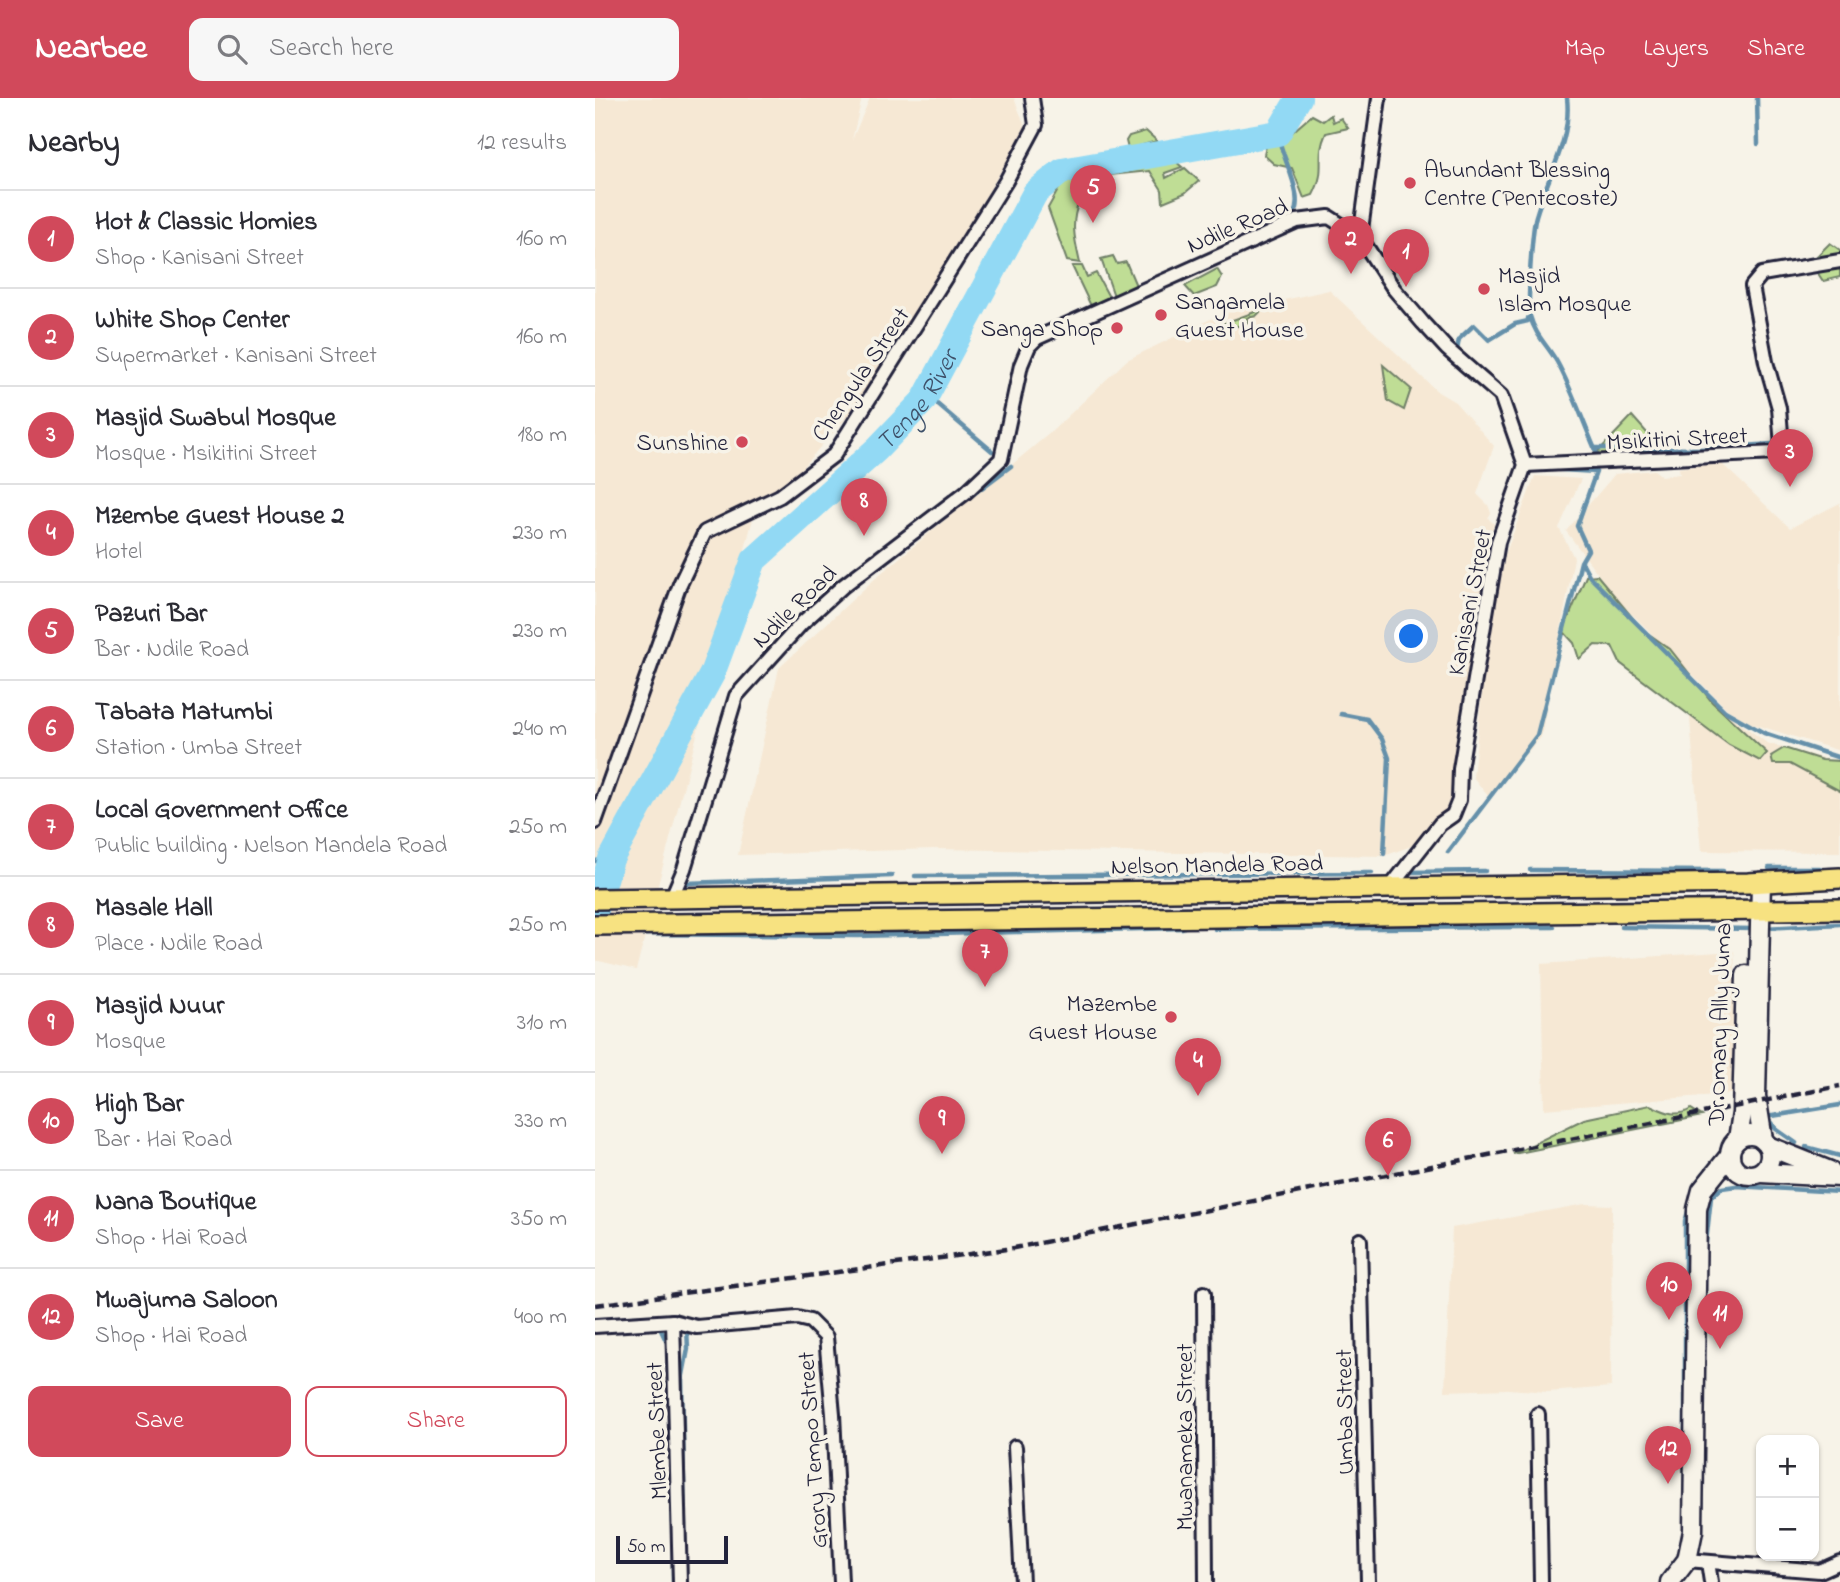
<!DOCTYPE html>
<html lang="en">
<head>
<meta charset="utf-8">
<style>
  body { margin:0; font-family:"Indie Flower",sans-serif; background:#f7f7f7; color:#2b2b33 }
  .controls { position:absolute; right:21px; bottom:21px; display:grid; overflow:hidden; border-radius:14px; box-shadow:0 2px 5px #0004 }
  .controls button { width:63px; height:63px; display:grid; place-items:center; padding:0; border:0; border-bottom:2px solid #e1e1e2; background:#fff; color:#2b2b33; font:35px sans-serif }
  .scale { position:absolute; left:21px; bottom:18px; width:112px; box-sizing:border-box; padding-left:7px; border:4px solid #22223b; border-top:0; font-size:19px; line-height:24px; white-space:nowrap; color:#22223b; -webkit-text-stroke:5px #f7f3e8; paint-order:stroke }
  .you { position:absolute; left:817px; top:539px; width:24px; height:24px; margin:-18px; border:5px solid #fff; border-radius:50%; background:#1a73e8; box-shadow:0 0 0 10px #1a73e833 }
  .badge { display:grid; place-items:center; width:46px; height:46px; border-radius:50%; background:#d1495b; color:#fff; font-size:23px; font-weight:700 }
  .pin { position:absolute; translate:-50% -58px; filter:drop-shadow(0 2px 4px #0008) }
  .pin::after { content:''; position:absolute; top:37px; width:24px; height:21px; background:inherit; clip-path:polygon(0 0,100% 0,50% 100%) }
  .list { margin:0; padding:0; list-style:none }
  h2 { display:flex; justify-content:space-between; align-items:center; height:91px; margin:0; padding:0 28px; font-size:30px }
  h2 small { font-size:23px; font-weight:400; color:#7c7c81 }
  .list li { display:grid; grid-template-columns:46px 1fr auto; gap:21px; align-items:center; box-sizing:border-box; height:98px; padding:0 28px; border-top:2px solid #e1e1e2 }
  .list b { display:block; font-size:26px; white-space:nowrap }
  .list p { margin:0; font-size:23px; white-space:nowrap; color:#7c7c81 }
  .list em { font-size:23px; font-style:normal; color:#7c7c81 }
  .actions { display:flex; gap:14px; padding:21px 28px }
  .actions a { flex:1; padding:16px 0; border:2px solid #d1495b; border-radius:14px; text-align:center; font-size:24px; color:#d1495b }
  .actions .main { background:#d1495b; color:#fff }
  .icon { flex:none; width:38px; height:38px; fill:none; stroke:currentColor; stroke-width:2; stroke-linecap:round; stroke-linejoin:round }
  .map { position:relative; flex:none; width:1245px; height:1484px; overflow:hidden }
  header { display:flex; align-items:center; gap:42px; box-sizing:border-box; height:98px; padding:0 35px; background:#d1495b; color:#fff }
  header strong { font-size:33px }
  nav { display:flex; gap:38px; margin-inline-start:auto; font-size:24px }
  .search { width:490px; height:63px; background:#f7f7f7; display:flex; align-items:center; gap:18px; box-sizing:border-box; padding:0 24px; border-radius:14px; color:#7c7c81; font-size:26px }
  main { display:flex }
  aside { flex:1; background:#fff }
  .map>svg:first-child { display:block }
  .built { fill:#f6e8d4 }
  .green { fill:#bfdd95; stroke:#708068; stroke-width:2 }
  .lines { fill:none; stroke-linecap:round; stroke-linejoin:round }
  .stream { stroke:#6590aa; stroke-width:4.5 }
  .river { stroke:#92d9f4; stroke-width:26 }
  .street-casing { stroke:#22223b; stroke-width:18 }
  .secondary-casing { stroke:#22223b; stroke-width:23 }
  .primary-casing { stroke:#22223b; stroke-width:24 }
  .street { stroke:#f7f3e8; stroke-width:12 }
  .secondary { stroke:#f7f3e8; stroke-width:18 }
  .primary { stroke:#f7e281; stroke-width:19 }
  .rail { stroke:#22223b; stroke-width:4.5; stroke-dasharray:10 5; stroke-linecap:butt }
  .poi-dot { fill:#d1495b; stroke:#f7f3e8; stroke-width:2.5 }
  .labels { text-anchor:middle; stroke-width:7; stroke-linejoin:round; paint-order:stroke }
  .poi-label { font-size:24px; fill:#22223b; stroke:#f7f3e8; text-anchor:start }
  .street-label { font-size:24px; fill:#22223b; stroke:#f7f3e8 }
  .water-label { font-size:26px; font-style:italic; fill:#3e5069; stroke:#f7f3e8 }
</style>
</head>
<body>
<header>
<strong>Nearbee</strong>
<div class="search"><svg class="icon" aria-label="search" viewBox="0 0 24 24"><circle cx="10" cy="10" r="6"/><path d="M15 15l6 6"/></svg>Search here</div>
<nav><a>Map</a><a>Layers</a><a>Share</a></nav>
</header>
<main>
<aside>
<h2>Nearby<small>12 results</small></h2>
<ul class="list">
<li><span class="badge">1</span><div><b>Hot &amp; Classic Homies</b><p>Shop · Kanisani Street</p></div><em>160 m</em></li>
<li><span class="badge">2</span><div><b>White Shop Center</b><p>Supermarket · Kanisani Street</p></div><em>160 m</em></li>
<li><span class="badge">3</span><div><b>Masjid Swabul Mosque</b><p>Mosque · Msikitini Street</p></div><em>180 m</em></li>
<li><span class="badge">4</span><div><b>Mzembe Guest House 2</b><p>Hotel</p></div><em>230 m</em></li>
<li><span class="badge">5</span><div><b>Pazuri Bar</b><p>Bar · Ndile Road</p></div><em>230 m</em></li>
<li><span class="badge">6</span><div><b>Tabata Matumbi</b><p>Station · Umba Street</p></div><em>240 m</em></li>
<li><span class="badge">7</span><div><b>Local Government Office</b><p>Public building · Nelson Mandela Road</p></div><em>250 m</em></li>
<li><span class="badge">8</span><div><b>Masale Hall</b><p>Place · Ndile Road</p></div><em>250 m</em></li>
<li><span class="badge">9</span><div><b>Masjid Nuur</b><p>Mosque</p></div><em>310 m</em></li>
<li><span class="badge">10</span><div><b>High Bar</b><p>Bar · Hai Road</p></div><em>330 m</em></li>
<li><span class="badge">11</span><div><b>Nana Boutique</b><p>Shop · Hai Road</p></div><em>350 m</em></li>
<li><span class="badge">12</span><div><b>Mwajuma Saloon</b><p>Shop · Hai Road</p></div><em>400 m</em></li>
</ul>
<div class="actions"><a class="main">Save</a><a>Share</a></div>
</aside>
<div class="map">
<svg width="1245" height="1484" viewBox="0 0 1245 1484">
  <rect width="100%" height="100%" fill="#f7f3e8"/>
  <filter id="ink" filterUnits="userSpaceOnUse"><feTurbulence type="fractalNoise" baseFrequency=".0143" numOctaves="2"/><feDisplacementMap in="SourceGraphic" scale="14" xChannelSelector="R" yChannelSelector="G"/><feConvolveMatrix kernelMatrix="1 2 1 2 8 2 1 2 1" color-interpolation-filters="sRGB"/></filter>
  <g filter="url(#ink)">
    <!-- built -->
    <g class="built">
      <polygon points="0,0 267,0 257,42 275,0 419,0 431,31 273,295 196,382 163,401 41,872 0,862"/>
      <polygon points="734,192 843,294 860,304 899,348 882,396 893,407 896,415 893,420 899,426 891,454 859,709 822,746 789,758 340,751 143,757 184,570 285,476 455,335 532,262 626,216"/>
      <polygon points="1126,365 1195,430 1245,405 1245,653 1155,625 1132,611 1021,500 971,433 1020,376 1059,372 1067,378 1085,376 1084,370"/>
      <polygon points="940,378 986,381 964,430 979,460 946,639 893,698 878,679 891,557 910,457"/>
      <polygon points="1092,586 1172,645 1245,665 1245,754 1106,753"/>
      <polygon points="1139,853 1145,995 949,1011 946,866"/>
      <polygon points="990,1106 1017,1107 1016,1289 953,1294 913,1291 850,1293 857,1130"/>
    </g>
    <!-- green -->
    <g class="green">
      <path d="M717,17L728,23L736,17L738,24L746,20L753,30L731,35C719,62 733,68 718,97L709,100L697,70L679,66L669,57L672,44H686Z"/>
      <polygon points="551,33 562,43 533,51 531,43 534,38"/>
      <polygon points="573,57 587,69 570,75 571,80 590,70 604,83 590,95 568,104 567,92 555,73 515,77 521,76 525,70"/>
      <path d="M509,73L512,87L498,102L484,104C475,125 480,143 485,165L472,163L453,110L472,76Z"/>
      <polygon points="1235,145 1245,152 1245,179 1228,183 1222,174 1222,158"/>
      <polygon points="518,158 522,166 531,164 542,190 519,198 506,161"/>
      <polygon points="477,168 487,168 492,179 501,175 515,201 496,208"/>
      <polygon points="622,171 627,179 622,189 599,198 590,188"/>
      <polygon points="668,211 661,218 652,220 652,225 647,224 647,227 619,233 616,230"/>
      <polygon points="788,267 816,291 809,312 793,303"/>
      <polygon points="1037,318 1061,345 1059,357 994,363"/>
      <polygon points="1002,477 1047,531 1075,551 1117,604 1172,655 1165,663 1134,647 1025,565 1017,548 1000,547 984,561 979,545 968,533 991,478"/>
      <polygon points="1189,650 1227,662 1245,663 1245,693 1195,666 1178,666 1176,658"/>
      <path d="M1055,1007C1070,1014 1081,1020 1096,1011L1107,1018L918,1056L989,1021Z"/>
    </g>
    <g class="lines">
      <!-- stream -->
      <g class="stream">
        <path d="M972,0C977,42 952,79 941,118C937,131 932,207 935,218C940,237 953,248 962,264C978,293 989,327 1003,358"/>
        <polyline points="1162,0 1163,46"/>
        <path d="M683,35C684,57 715,102 695,121"/>
        <polyline points="655,136 671,131"/>
        <polyline points="859,250 862,252 864,241 879,227 894,242 920,226 933,223 933,220"/>
        <polyline points="329,302 342,306 397,353"/>
        <polyline points="999,350 1106,351 1177,346 1184,341"/>
        <polyline points="340,425 416,368"/>
        <polyline points="987,464 995,479 1130,613 1169,635 1245,660"/>
        <polyline points="746,616 772,621 787,641 794,660 789,756"/>
        <polyline points="853,754 942,637 986,464 993,452 982,428 1001,374 950,371"/>
        <polyline points="0,763 16,761"/>
        <polyline points="1174,770 1225,770"/>
        <polyline points="935,772 1128,773"/>
        <polyline points="813,774 890,773"/>
        <polyline points="0,776 13,774"/>
        <polyline points="320,778 777,775"/>
        <polyline points="91,785 297,778"/>
        <polyline points="1026,829 1160,831"/>
        <polyline points="1169,830 1245,826"/>
        <polyline points="620,831 959,829"/>
        <polyline points="47,836 263,838 588,830"/>
        <polyline points="1201,1045 1181,1031 1171,1019 1245,1007"/>
        <polyline points="1211,1049 1245,1058"/>
        <polyline points="1106,1079 1138,1040"/>
        <polyline points="1110,1154 1116,1099 1127,1090 1141,1088 1245,1094"/>
        <polyline points="68,1225 65,1230 74,1249"/>
        <polyline points="77,1397 77,1424"/>
        <polyline points="1090,1419 1090,1124 1099,1093"/>
        <polyline points="90,1434 87,1282 93,1251 92,1230"/>
        <polyline points="1106,1438 1109,1212"/>
        <polyline points="78,1484 78,1446"/>
      </g>
      <!-- river -->
      <path class="river" id="s1" d="M0,815L16,761L117,576L159,462L282,351L329,302L440,95L467,73L683,35L704,0"/>
      <defs>
        <g id="street">
          <polyline points="765,139 784,0"/>
          <polyline points="930,367 1181,355 1187,348 1184,310 1171,264 1157,188 1167,176 1245,163"/>
          <polyline points="0,724 85,486 110,434 185,398 239,357 411,83 441,27 437,0"/>
          <polyline points="77,799 89,771 141,598 207,525 248,488 370,395 406,361 426,267 434,248 442,240 702,123 734,119 765,139 799,191 828,225 852,251 906,298 930,367 903,444 865,671 864,702 858,717 845,726 797,787"/>
          <polyline points="765,1142 773,1484"/>
          <polyline points="609,1195 611,1484"/>
          <polyline points="78,1223 85,1484"/>
          <polyline points="0,1228 78,1223 102,1229 202,1220 215,1223 231,1239 238,1316 246,1484"/>
          <polyline points="943,1316 946,1484"/>
          <polyline points="420,1349 427,1484"/>
          <polyline points="1092,1462 1225,1473 1245,1464"/>
          <polyline points="1113,1464 1116,1484"/>
        </g>
        <g id="secondary">
          <polyline points="1166,784 1161,998 1168,1042"/>
          <circle cx="1155" cy="1057" r="20"/>
          <polyline points="1143,1041 1147,1015 1151,877"/>
          <polyline points="1173,1048 1235,1073"/>
          <polyline points="1166,1075 1245,1079"/>
          <polyline points="1075,1484 1092,1462 1098,1433 1102,1111 1107,1092 1135,1057"/>
        </g>
        <g id="primary">
          <polyline points="0,801 1153,785 1245,780"/>
          <polyline points="0,827 1245,811"/>
        </g>
      </defs>
      <!-- street casing -->
      <use href="#street" class="street-casing"/>
      <!-- secondary casing -->
      <use href="#secondary" class="secondary-casing"/>
      <!-- primary casing -->
      <use href="#primary" class="primary-casing"/>
      <!-- street -->
      <use href="#street" class="street"/>
      <!-- secondary -->
      <use href="#secondary" class="secondary"/>
      <!-- primary -->
      <use href="#primary" class="primary"/>
      <!-- rail -->
      <polyline class="rail" points="0,1207 419,1150 1245,988"/>
    </g>
  </g>
  <!-- markers -->
  <g class="poi-dot">
    <circle cx="815" cy="85" r="7"/>
    <circle cx="889" cy="191" r="7"/>
    <circle cx="566" cy="217" r="7"/>
    <circle cx="522" cy="230" r="7"/>
    <circle cx="147" cy="344" r="7"/>
    <circle cx="576" cy="919" r="7"/>
  </g>
  <g class="labels">
    <!-- poi labels -->
    <g class="poi-label">
      <text x="829" y="79">Abundant Blessing<tspan x="829" dy="28">Centre (Pentecoste)</tspan></text>
      <text x="903" y="185">Masjid<tspan x="903" dy="28">Islam Mosque</tspan></text>
      <text x="580" y="211">Sangamela<tspan x="580" dy="28">Guest House</tspan></text>
      <text x="508" y="238" text-anchor="end">Sanga Shop</text>
      <text x="133" y="352" text-anchor="end">Sunshine</text>
      <text x="562" y="913" text-anchor="end">Mazembe<tspan x="562" dy="28">Guest House</tspan></text>
    </g>
    <!-- street labels -->
    <g class="street-label">
      <text transform="translate(642 127) rotate(-23)" y="8">Ndile Road</text>
      <text transform="translate(265 276) rotate(-56)" y="8">Chengula Street</text>
      <text transform="translate(1082 340) rotate(-3)" y="8">Msikitini Street</text>
      <text transform="translate(874 504) rotate(-79)" y="8">Kanisani Street</text>
      <text transform="translate(199 508) rotate(-44)" y="8">Ndile Road</text>
      <text transform="translate(622 766) rotate(-1)" y="8">Nelson Mandela Road</text>
      <text transform="translate(1124 926) rotate(-88)" y="8">Dr.Omary Ally Juma</text>
      <text transform="translate(749 1314) rotate(-91)" y="8">Umba Street</text>
      <text transform="translate(61 1333) rotate(-92)" y="8">Mlembe Street</text>
      <text transform="translate(589 1339) rotate(-90)" y="8">Mwanameka Street</text>
      <text transform="translate(217 1352) rotate(-94)" y="8">Grory Tempo Street</text>
    </g>
    <!-- water labels -->
    <g class="water-label">
      <text dy="9" stroke="none"><textPath href="#s1" startOffset="618">Tenge River</textPath></text>
    </g>
  </g>
</svg>
<div class="controls">
<button>+</button>
<button>−</button>
</div>
<div class="scale">50 m</div>
<div class="you"></div>
<div class="pin badge" style="left:811px;top:189px">1</div>
<div class="pin badge" style="left:756px;top:176px">2</div>
<div class="pin badge" style="left:1195px;top:389px">3</div>
<div class="pin badge" style="left:603px;top:998px">4</div>
<div class="pin badge" style="left:498px;top:125px">5</div>
<div class="pin badge" style="left:793px;top:1078px">6</div>
<div class="pin badge" style="left:390px;top:889px">7</div>
<div class="pin badge" style="left:269px;top:438px">8</div>
<div class="pin badge" style="left:347px;top:1056px">9</div>
<div class="pin badge" style="left:1074px;top:1222px">10</div>
<div class="pin badge" style="left:1125px;top:1251px">11</div>
<div class="pin badge" style="left:1073px;top:1386px">12</div>
</div>
</main>
</body>
</html>
